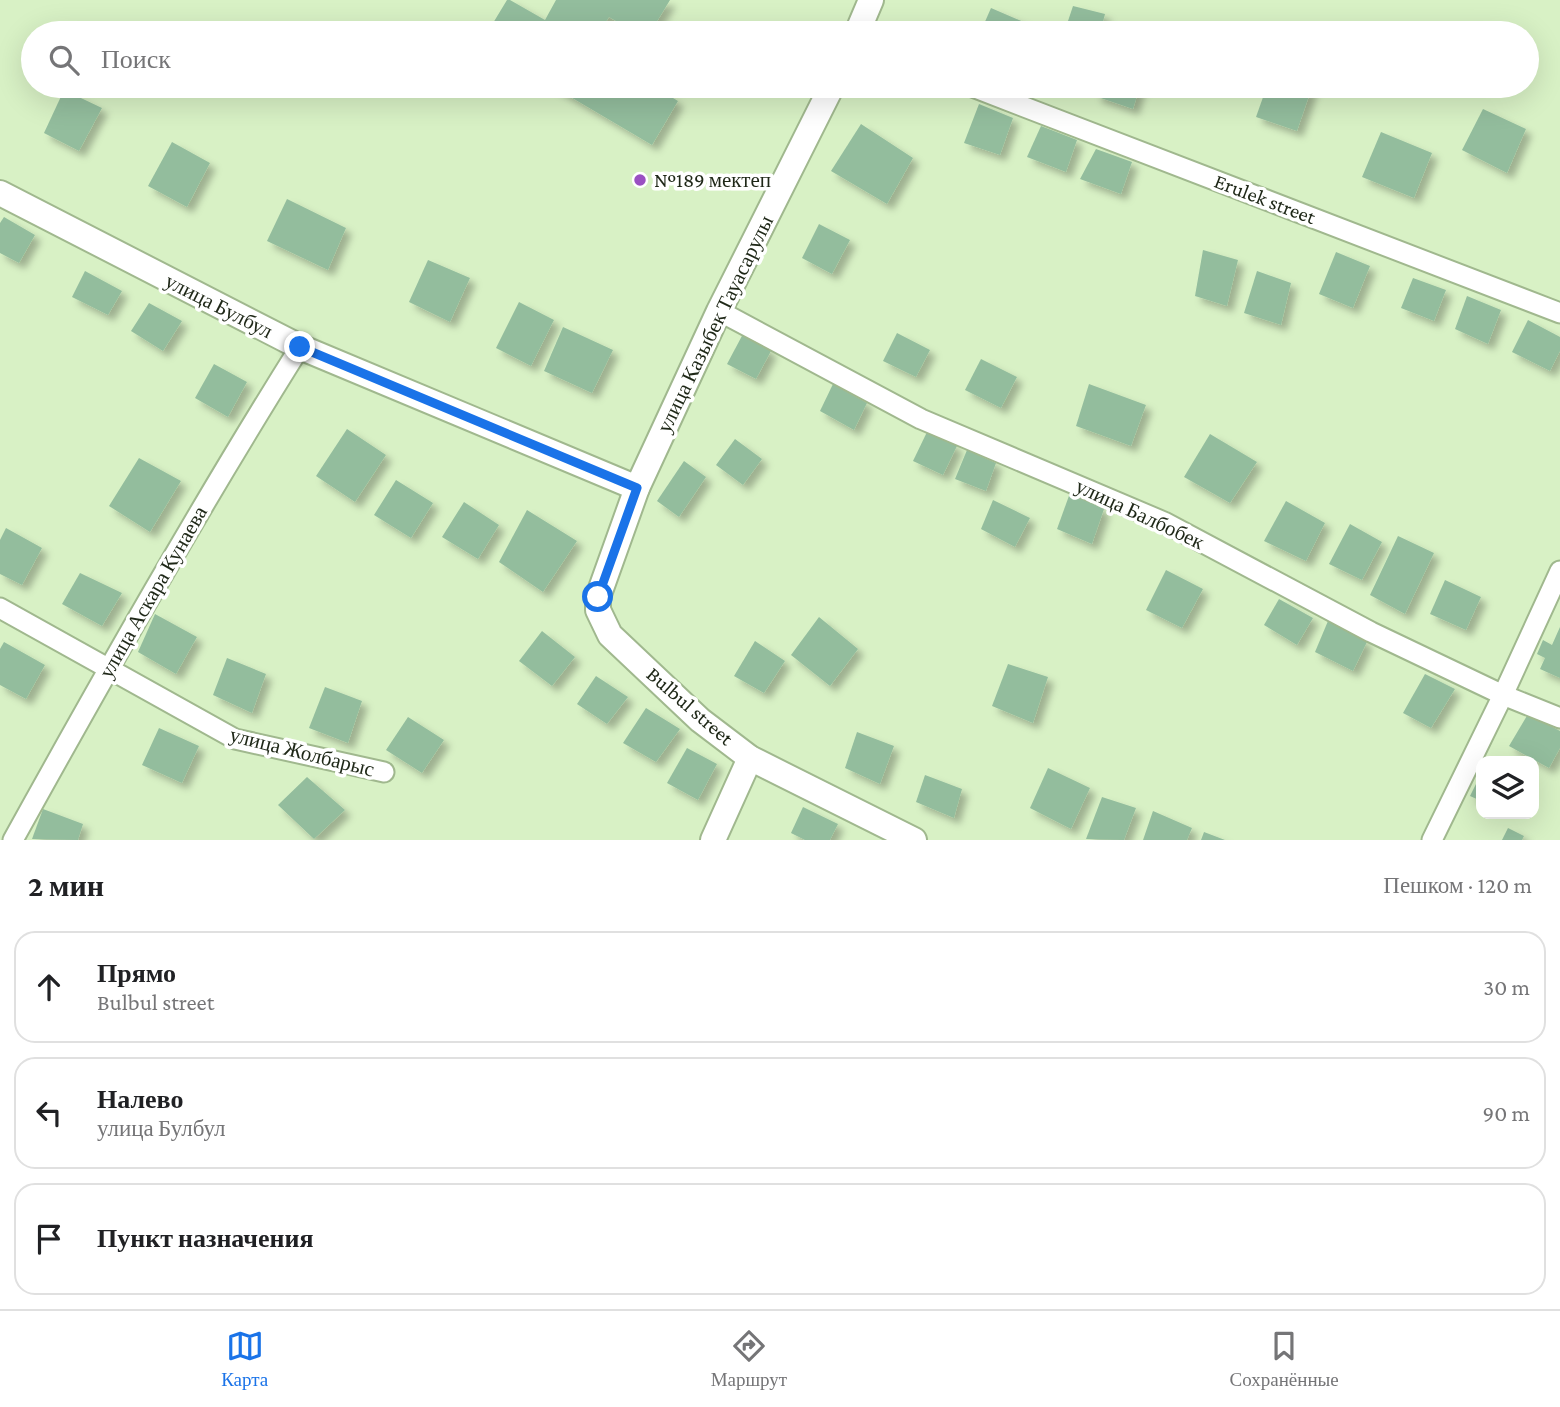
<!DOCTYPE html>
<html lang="ru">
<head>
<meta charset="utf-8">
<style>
  body { margin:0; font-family:"Crimson Pro",serif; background:#f6f6f6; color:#202124 }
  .controls { position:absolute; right:21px; bottom:21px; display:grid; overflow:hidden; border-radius:14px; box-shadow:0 7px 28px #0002 }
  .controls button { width:63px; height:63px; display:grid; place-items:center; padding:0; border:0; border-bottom:2px solid #e0e0e0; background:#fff; color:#202124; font:35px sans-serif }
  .stop { position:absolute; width:21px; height:21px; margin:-16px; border:5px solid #1a73e8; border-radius:50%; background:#fff }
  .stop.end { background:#1a73e8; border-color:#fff; box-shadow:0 2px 7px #0008 }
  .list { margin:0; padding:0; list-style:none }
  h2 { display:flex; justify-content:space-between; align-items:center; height:91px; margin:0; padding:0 28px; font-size:30px }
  h2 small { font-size:23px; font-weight:400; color:#757577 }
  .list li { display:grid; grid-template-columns:46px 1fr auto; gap:21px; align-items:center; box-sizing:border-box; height:112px; margin:0 14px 14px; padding:0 14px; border:2px solid #e0e0e0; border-radius:21px }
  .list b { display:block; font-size:26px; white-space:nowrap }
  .list p { margin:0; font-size:23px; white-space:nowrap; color:#757577 }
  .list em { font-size:23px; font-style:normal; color:#757577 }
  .icon { flex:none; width:38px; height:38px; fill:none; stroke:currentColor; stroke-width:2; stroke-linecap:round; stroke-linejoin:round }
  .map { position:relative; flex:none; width:1560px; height:840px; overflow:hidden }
  .search { position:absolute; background:#fff; box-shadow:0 7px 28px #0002; left:21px; right:21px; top:21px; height:77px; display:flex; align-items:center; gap:18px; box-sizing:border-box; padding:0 24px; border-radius:38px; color:#757577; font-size:26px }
  .sheet { height:469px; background:#fff }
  nav { display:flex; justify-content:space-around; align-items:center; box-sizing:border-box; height:98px; border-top:2px solid #e0e0e0; background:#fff; font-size:19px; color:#757577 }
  nav a { display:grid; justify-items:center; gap:4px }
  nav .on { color:#1a73e8 }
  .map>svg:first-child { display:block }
  .building { fill:#93bd9d; filter:url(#shadow) }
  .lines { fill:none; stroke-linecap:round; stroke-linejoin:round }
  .minor-casing { stroke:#a0b88e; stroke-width:23 }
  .tertiary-casing { stroke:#a0b88e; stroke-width:28 }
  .minor { stroke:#fff; stroke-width:19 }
  .tertiary { stroke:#fff; stroke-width:24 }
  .route { stroke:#1a73e8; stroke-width:9 }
  .poi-dot { fill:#9a50c2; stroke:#fff; stroke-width:2.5 }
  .labels { text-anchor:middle; stroke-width:7; stroke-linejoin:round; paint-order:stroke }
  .poi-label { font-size:21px; fill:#1e2717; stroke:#fff; text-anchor:start }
  .street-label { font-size:21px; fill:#1e2717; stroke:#fff }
</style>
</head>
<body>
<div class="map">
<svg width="1560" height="840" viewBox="0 0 1560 840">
  <defs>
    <filter id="shadow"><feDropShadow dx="6" dy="6" stdDeviation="3.5" flood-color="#0004"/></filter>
  </defs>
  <rect width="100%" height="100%" fill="#d8f1c5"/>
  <!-- building -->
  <g class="building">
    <polygon points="507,0 510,0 545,20 556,0 670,0 650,33 637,33 609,17 599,33 487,33"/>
    <polygon points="1073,6 1105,14 1100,33 1064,33"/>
    <polygon points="991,8 1026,23 1022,33 980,33"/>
    <polygon points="552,86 653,86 678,101 652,145"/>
    <polygon points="1099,86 1140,86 1133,109 1095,96"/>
    <polygon points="1267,86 1312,87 1297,131 1256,117"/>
    <polygon points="64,90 102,108 79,151 44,133"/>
    <polygon points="979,104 1013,118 1000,155 964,143"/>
    <polygon points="1483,109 1526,129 1507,173 1462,150"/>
    <polygon points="861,124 913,158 887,204 831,171"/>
    <polygon points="1041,126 1077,140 1066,172 1027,157"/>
    <polygon points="1381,132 1432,153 1414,198 1362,177"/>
    <polygon points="172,142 210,163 187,207 148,186"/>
    <polygon points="1096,149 1132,162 1121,194 1080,179"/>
    <polygon points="287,199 346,228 328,270 267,241"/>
    <polygon points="4,217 35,235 19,263 0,253 0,223"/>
    <polygon points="819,224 850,240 832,274 802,258"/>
    <polygon points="1203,250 1238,260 1227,306 1195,296"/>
    <polygon points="1336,252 1370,266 1353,308 1319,294"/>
    <polygon points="428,260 470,278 450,322 409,302"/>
    <polygon points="85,271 122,291 108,315 72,297"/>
    <polygon points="1257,271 1291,283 1281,325 1244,313"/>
    <polygon points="1413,278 1446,290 1434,321 1401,308"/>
    <polygon points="1467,296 1501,310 1488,344 1455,329"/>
    <polygon points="519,302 554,320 531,366 496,348"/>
    <polygon points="149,303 182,321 163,351 131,331"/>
    <polygon points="1528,320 1560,337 1560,351 1550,371 1512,352"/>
    <polygon points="563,327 613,350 592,393 544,371"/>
    <polygon points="897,333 930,350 916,377 883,361"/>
    <polygon points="743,334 771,351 756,379 727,364"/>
    <polygon points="981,359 1017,377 1001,408 965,390"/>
    <polygon points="214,364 247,382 228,417 195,398"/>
    <polygon points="833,384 867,403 854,430 820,411"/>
    <polygon points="1089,384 1146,405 1131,446 1076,426"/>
    <polygon points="347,429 386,455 355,502 316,476"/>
    <polygon points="927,432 957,446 943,475 913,461"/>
    <polygon points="1210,434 1257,462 1230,503 1184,477"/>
    <polygon points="735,439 762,459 743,485 716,465"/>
    <polygon points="967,450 996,463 986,491 955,479"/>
    <polygon points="139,458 181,481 150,532 109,506"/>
    <polygon points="684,461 706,477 679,517 657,501"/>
    <polygon points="396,480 433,503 411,538 374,515"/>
    <polygon points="1070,493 1104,509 1092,544 1057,529"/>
    <polygon points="993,500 1030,518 1015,547 981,529"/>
    <polygon points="1286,501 1325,523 1306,561 1264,541"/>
    <polygon points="464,502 499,525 478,559 442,537"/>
    <polygon points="527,510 577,541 543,592 499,562"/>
    <polygon points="1350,524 1382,542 1362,580 1329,564"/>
    <polygon points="6,528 42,548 22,585 0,574 0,540"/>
    <polygon points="1398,536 1434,553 1405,614 1370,595"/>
    <polygon points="1166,570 1203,589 1182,628 1146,610"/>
    <polygon points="80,573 122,593 102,626 62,604"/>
    <polygon points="1445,580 1481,597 1466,630 1430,614"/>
    <polygon points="1279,599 1313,618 1297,645 1264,625"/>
    <polygon points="155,614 197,637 176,674 138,652"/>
    <polygon points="819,617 858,649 830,686 791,655"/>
    <polygon points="1328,621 1367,642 1353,671 1315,652"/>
    <polygon points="1560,627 1560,678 1540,669 1545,658 1537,654 1543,640 1552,645"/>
    <polygon points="542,631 575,657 552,686 519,661"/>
    <polygon points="755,641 785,661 764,693 734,676"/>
    <polygon points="4,642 45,665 26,699 0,685 0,649"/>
    <polygon points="227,658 266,674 252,713 213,695"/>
    <polygon points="1008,664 1048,677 1033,723 992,706"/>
    <polygon points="1425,674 1455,689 1431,728 1403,713"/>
    <polygon points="596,676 628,697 607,724 577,704"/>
    <polygon points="325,687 362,701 348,743 309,728"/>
    <polygon points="646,708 680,729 656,762 623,743"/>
    <polygon points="1528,714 1560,731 1560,748 1549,768 1509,746"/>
    <polygon points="408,717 444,740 422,773 386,750"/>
    <polygon points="159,728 199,746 182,783 142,765"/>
    <polygon points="857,732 894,746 880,784 845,768"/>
    <polygon points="687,748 717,764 698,800 667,783"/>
    <polygon points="1048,768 1090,788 1071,829 1030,808"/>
    <polygon points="1481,774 1481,801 1470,796"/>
    <polygon points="925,775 962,789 954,818 916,802"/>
    <polygon points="307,777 345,810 314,839 278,805"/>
    <polygon points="1102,797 1136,808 1124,840 1086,839"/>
    <polygon points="803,807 838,824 830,840 805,840 791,833"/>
    <polygon points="43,809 83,824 78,840 32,839"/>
    <polygon points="1153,811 1192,828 1187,840 1143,840"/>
    <polygon points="1508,828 1524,836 1522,840 1502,840"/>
    <polygon points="1204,832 1225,840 1201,840"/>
  </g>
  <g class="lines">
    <defs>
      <g id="minor">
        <polyline points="970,86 1560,313"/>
        <polyline points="719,311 921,419 1164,522 1371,632 1503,695 1560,718"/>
        <polyline points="0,608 235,739 384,772"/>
        <path d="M13,840C105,674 199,508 300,347"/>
        <polyline points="1432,840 1503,695 1560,571"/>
      </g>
      <g id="tertiary">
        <polyline points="857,33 871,0"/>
        <polyline points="832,86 719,311 637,488 598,597 598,610 610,635 700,720 750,758 914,840"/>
        <polyline points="0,193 300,347 637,488"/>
        <polyline points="713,840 750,758"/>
      </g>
    </defs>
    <!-- minor casing -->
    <use href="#minor" class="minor-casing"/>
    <!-- tertiary casing -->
    <use href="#tertiary" class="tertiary-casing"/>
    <!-- minor -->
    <use href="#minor" class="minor"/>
    <!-- tertiary -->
    <use href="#tertiary" class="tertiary"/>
  </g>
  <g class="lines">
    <!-- route -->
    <polyline class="route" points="300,347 637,488 598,597"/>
  </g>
  <!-- markers -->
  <circle class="poi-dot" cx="640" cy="180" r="7"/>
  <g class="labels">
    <!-- poi labels -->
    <g class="poi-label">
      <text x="654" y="187">№189 мектеп</text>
    </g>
    <!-- street labels -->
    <g class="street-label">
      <text transform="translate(1265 199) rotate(21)" y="7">Erulek street</text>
      <text transform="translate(219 306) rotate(27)" y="7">улица Булбул</text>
      <text transform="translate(715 324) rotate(-64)" y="7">улица Казыбек Тауасарулы</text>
      <text transform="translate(1140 514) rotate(25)" y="7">улица Балбобек</text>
      <text transform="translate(153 592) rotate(-60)" y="7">улица Аскара Кунаева</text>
      <text transform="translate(690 706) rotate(41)" y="7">Bulbul street</text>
      <text transform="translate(302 752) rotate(14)" y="7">улица Жолбарыс</text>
    </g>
  </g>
</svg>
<div class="controls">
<button><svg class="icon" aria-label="layers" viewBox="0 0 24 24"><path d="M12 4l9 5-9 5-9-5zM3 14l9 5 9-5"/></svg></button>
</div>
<div class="stop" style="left:598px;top:597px"></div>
<div class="stop end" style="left:300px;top:347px"></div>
<div class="search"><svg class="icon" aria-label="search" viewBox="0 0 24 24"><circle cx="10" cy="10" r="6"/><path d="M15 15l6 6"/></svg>Поиск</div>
</div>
<section class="sheet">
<h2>2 мин<small>Пешком · 120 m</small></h2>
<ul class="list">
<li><svg class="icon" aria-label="ahead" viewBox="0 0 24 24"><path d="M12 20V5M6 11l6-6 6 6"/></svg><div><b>Прямо</b><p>Bulbul street</p></div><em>30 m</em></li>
<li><svg class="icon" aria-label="left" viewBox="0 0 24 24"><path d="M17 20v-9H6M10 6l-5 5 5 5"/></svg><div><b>Налево</b><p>улица Булбул</p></div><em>90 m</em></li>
<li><svg class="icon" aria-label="arrive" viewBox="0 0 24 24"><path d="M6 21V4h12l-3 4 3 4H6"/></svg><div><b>Пункт назначения</b></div></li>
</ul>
</section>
<nav>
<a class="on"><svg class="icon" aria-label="map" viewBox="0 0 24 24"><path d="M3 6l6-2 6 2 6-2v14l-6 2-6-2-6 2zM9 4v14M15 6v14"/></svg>Карта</a>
<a><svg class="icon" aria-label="directions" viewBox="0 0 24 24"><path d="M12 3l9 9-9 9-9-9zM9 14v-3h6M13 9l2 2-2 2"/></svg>Маршрут</a>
<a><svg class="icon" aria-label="saved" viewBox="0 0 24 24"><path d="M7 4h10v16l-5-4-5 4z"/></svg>Сохранённые</a>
</nav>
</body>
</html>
